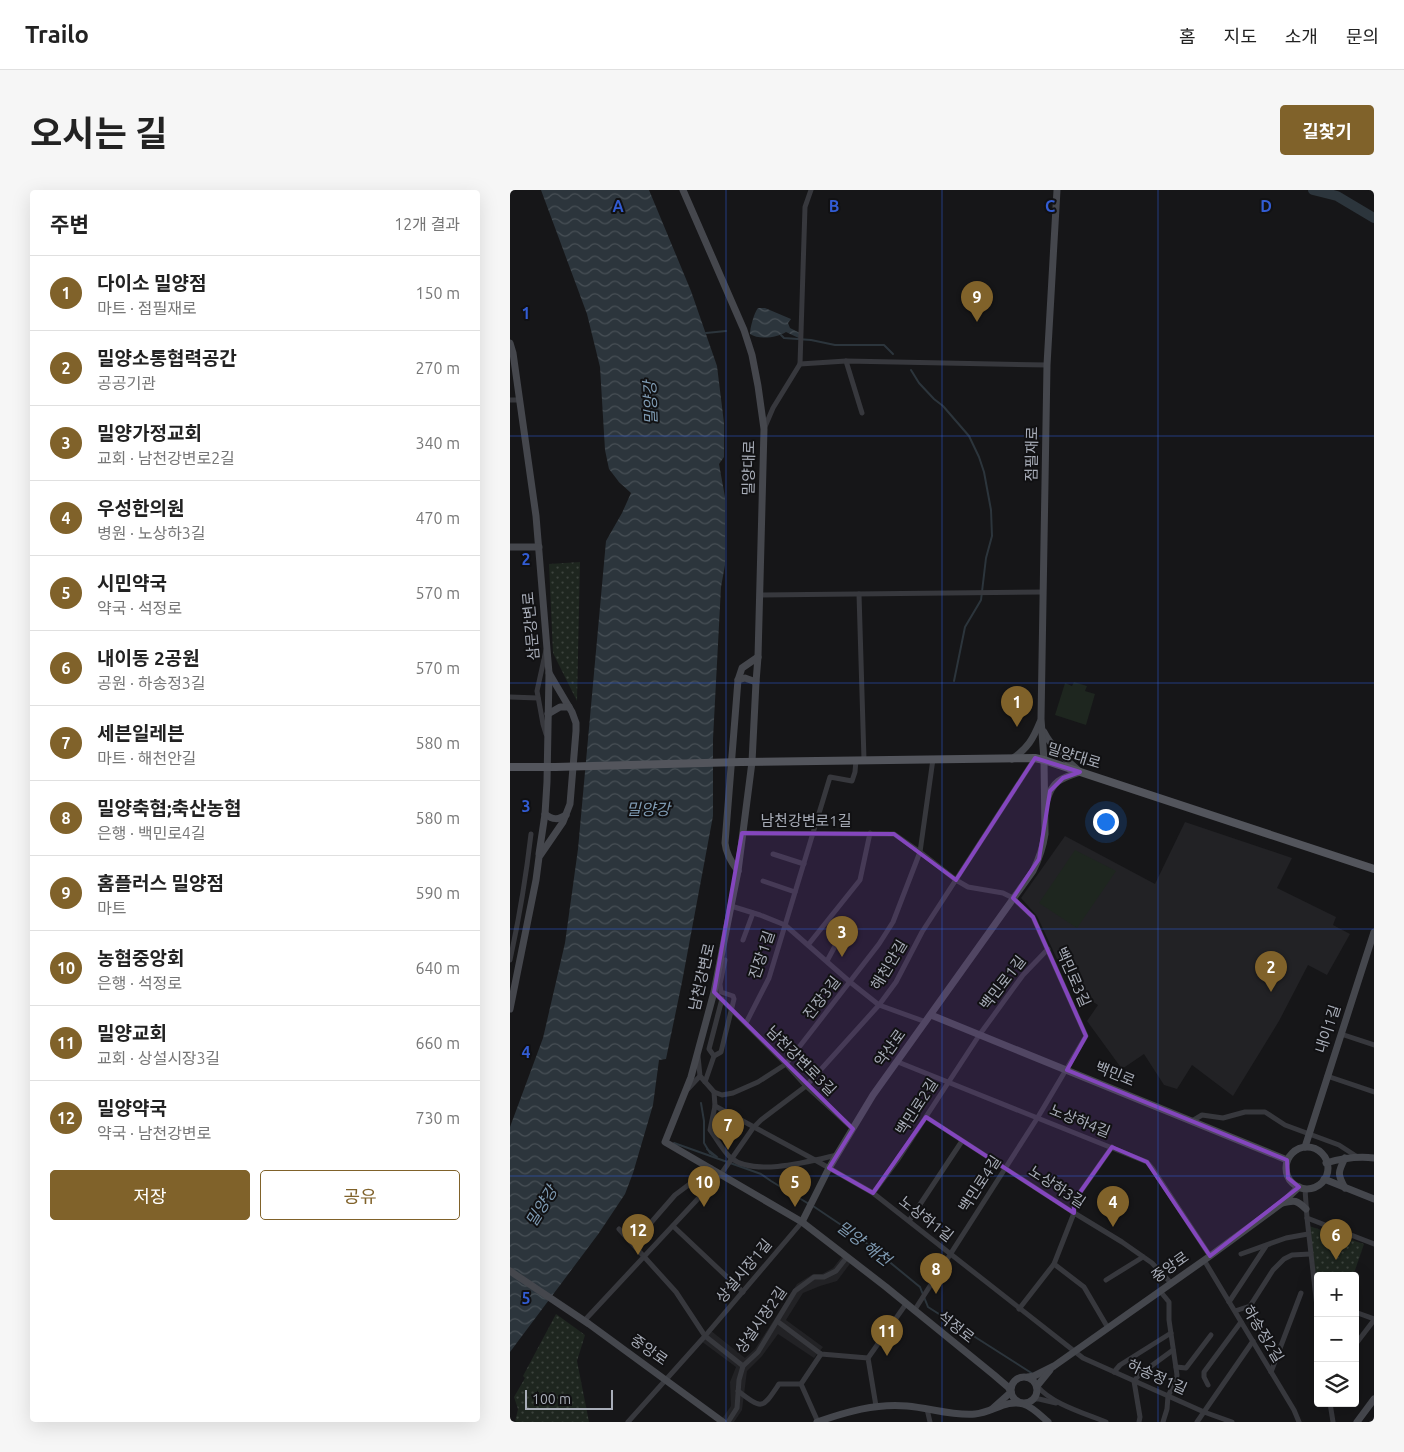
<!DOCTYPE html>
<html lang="ko">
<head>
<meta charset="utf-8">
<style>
  body { margin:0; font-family:Ubuntu,"Noto Sans KR",sans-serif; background:#f6f6f6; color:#222 }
  .controls { position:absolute; right:15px; bottom:15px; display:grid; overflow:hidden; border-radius:5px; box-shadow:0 5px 20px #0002 }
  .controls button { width:45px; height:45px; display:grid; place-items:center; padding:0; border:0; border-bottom:1px solid #e0e0e0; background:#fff; color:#222; font:25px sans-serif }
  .scale { position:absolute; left:15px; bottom:12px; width:88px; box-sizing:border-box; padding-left:5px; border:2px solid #a8adb8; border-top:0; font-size:14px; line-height:18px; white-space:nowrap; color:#a8adb8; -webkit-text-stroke:4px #111113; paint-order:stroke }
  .you { position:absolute; left:595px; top:631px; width:18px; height:18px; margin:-12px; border:4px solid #fff; border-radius:50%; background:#1a73e8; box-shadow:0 0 0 8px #1a73e833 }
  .badge { display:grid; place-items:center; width:32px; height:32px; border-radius:50%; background:#80622a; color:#fff; font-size:16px; font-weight:700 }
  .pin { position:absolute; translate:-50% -41px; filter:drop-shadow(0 1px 2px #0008) }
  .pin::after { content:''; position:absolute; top:26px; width:18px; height:15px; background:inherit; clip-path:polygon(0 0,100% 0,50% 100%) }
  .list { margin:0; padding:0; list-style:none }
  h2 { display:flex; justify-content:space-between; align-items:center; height:65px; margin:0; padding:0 20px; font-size:21px }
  h2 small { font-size:16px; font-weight:400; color:#767676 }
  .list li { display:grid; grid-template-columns:32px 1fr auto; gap:15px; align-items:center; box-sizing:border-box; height:75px; padding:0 20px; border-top:1px solid #e0e0e0 }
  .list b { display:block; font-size:19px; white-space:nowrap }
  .list p { margin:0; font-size:16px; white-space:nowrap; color:#767676 }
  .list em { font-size:16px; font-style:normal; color:#767676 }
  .actions { display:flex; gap:10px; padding:15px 20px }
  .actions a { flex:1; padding:11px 0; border:1px solid #80622a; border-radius:5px; text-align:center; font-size:18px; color:#80622a }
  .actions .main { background:#80622a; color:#fff }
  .icon { flex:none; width:28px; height:28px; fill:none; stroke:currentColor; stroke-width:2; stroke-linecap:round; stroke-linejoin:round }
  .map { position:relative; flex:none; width:864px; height:1232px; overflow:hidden; border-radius:5px }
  header { display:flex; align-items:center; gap:30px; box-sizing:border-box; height:70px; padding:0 25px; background:#fff; border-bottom:1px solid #e0e0e0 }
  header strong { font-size:24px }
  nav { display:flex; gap:28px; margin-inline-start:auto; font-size:18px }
  .intro { display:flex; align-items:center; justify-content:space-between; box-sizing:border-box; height:120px; padding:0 30px }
  h1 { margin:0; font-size:35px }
  .button { padding:12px 22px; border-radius:5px; background:#80622a; color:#fff; font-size:18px; font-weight:700 }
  main { display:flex; gap:30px; padding:0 30px }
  aside { flex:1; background:#fff; border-radius:5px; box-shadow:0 5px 20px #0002 }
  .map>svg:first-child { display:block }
  .built { fill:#222225 }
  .green { fill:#1e261f }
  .park { fill:url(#park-dots) }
  .water { fill:url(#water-waves) }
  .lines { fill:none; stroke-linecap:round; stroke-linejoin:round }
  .stream { stroke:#2c353c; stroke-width:2 }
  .river { stroke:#2c353c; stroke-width:10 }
  .street { stroke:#37383d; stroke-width:5 }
  .secondary { stroke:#45474d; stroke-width:7 }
  .primary { stroke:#53555c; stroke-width:8 }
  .primary-bridge { stroke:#53555c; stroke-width:8 }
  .marked { fill:#8446be; fill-opacity:0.2; stroke:#8446be; stroke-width:4; stroke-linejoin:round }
  .grid { fill:none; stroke:#325cd3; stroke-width:1; stroke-opacity:0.55 }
  .labels { text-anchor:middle; stroke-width:4; stroke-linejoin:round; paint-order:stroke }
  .street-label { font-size:15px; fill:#a8adb8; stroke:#111113 }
  .water-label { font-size:16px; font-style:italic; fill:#7f9bb3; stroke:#111113 }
  .grid-label { font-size:16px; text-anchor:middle; font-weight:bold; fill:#325cd3; stroke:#111113; stroke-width:4; stroke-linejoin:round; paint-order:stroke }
</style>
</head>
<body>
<header>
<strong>Trailo</strong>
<nav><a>홈</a><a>지도</a><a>소개</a><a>문의</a></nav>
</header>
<div class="intro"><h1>오시는 길</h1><a class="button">길찾기</a></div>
<main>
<aside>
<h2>주변<small>12개 결과</small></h2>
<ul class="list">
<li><span class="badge">1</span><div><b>다이소 밀양점</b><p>마트 · 점필재로</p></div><em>150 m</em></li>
<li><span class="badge">2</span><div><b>밀양소통협력공간</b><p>공공기관</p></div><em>270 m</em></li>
<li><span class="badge">3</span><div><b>밀양가정교회</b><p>교회 · 남천강변로2길</p></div><em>340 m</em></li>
<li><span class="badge">4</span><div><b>우성한의원</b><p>병원 · 노상하3길</p></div><em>470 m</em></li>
<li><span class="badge">5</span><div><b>시민약국</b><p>약국 · 석정로</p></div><em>570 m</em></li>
<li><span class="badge">6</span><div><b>내이동 2공원</b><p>공원 · 하송정3길</p></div><em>570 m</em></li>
<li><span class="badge">7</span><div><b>세븐일레븐</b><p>마트 · 해천안길</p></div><em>580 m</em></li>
<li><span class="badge">8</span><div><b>밀양축협;축산농협</b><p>은행 · 백민로4길</p></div><em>580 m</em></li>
<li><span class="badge">9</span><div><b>홈플러스 밀양점</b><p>마트</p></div><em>590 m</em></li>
<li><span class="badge">10</span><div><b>농협중앙회</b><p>은행 · 석정로</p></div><em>640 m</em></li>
<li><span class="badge">11</span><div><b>밀양교회</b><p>교회 · 상설시장3길</p></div><em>660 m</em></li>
<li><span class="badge">12</span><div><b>밀양약국</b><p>약국 · 남천강변로</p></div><em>730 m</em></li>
</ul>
<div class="actions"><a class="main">저장</a><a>공유</a></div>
</aside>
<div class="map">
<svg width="864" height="1232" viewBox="0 0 864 1232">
  <defs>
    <pattern id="park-dots" width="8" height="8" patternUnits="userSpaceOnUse" patternTransform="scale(1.25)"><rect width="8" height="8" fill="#1e261f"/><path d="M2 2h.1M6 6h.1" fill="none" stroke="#3c433d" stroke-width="1.8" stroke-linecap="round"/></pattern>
    <pattern id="water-waves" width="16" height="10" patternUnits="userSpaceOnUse" patternTransform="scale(1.25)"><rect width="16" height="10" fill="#2c353c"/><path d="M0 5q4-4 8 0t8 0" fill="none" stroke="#485056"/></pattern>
  </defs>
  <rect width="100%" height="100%" fill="#161618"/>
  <!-- built -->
  <g class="built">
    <polygon points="675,632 782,668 767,698 826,727 823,735 840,744 817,785 798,775 769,831 723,906 682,875 667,899 654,895 634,864 612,879 577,831 588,815 569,803 554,784 527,726 511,708 555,646 645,694"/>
    <polygon points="334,1064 342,1071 327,1091 310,1096 293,1103 276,1130 313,1157 304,1168 268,1144 252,1166 237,1181 232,1220 224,1232 213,1232 211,1230 221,1216 220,1192 226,1177 191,1151 200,1140 235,1168 245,1159 287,1094 303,1084 312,1084 323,1078"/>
  </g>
  <!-- green -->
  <g class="green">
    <polygon points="564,492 577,496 575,501 585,504 576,535 545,525 555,493 562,496"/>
    <polygon points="565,660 606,681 567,738 529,713"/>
  </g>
  <!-- park -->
  <g class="park">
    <polygon points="70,372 67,511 43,463 39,374"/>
    <polygon points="799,1036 854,1054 843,1086 808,1086 808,1101"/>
    <polygon points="46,1124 75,1145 67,1171 79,1232 5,1232 8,1219 4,1207 15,1188 13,1186"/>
  </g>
  <!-- water -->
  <g class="water">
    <polygon points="31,0 139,0 181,101 207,176 214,233 214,267 209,274 215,307 215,375 211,397 203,549 203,626 172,792 156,869 149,870 143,915 123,983 115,1004 89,1043 0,1162 0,937 33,848 55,753 68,659 96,351 112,323 121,303 109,292 99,279 95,260 90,177 77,124"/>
    <path d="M248,118H255L281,129L278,133L280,138L292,144L293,150L276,142C267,148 249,150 240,144C240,138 244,123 248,118Z"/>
  </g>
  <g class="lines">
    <!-- stream -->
    <g class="stream">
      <polyline points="196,143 216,141"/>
      <polyline points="271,145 274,148 301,150 325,155 374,155 383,164"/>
      <polyline points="401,180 409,193 424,209 433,216 459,246 469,267 474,282 481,320 482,346 476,368 471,410 455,437 444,491"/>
      <polyline points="191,913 194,931 194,953 200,963 205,966"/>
      <polyline points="164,953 251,984 261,991 299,1014"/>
      <polyline points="197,959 207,967"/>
      <polyline points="303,1016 349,1047 410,1097 418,1117 523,1184"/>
    </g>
    <!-- river -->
    <polyline class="river" points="803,0 827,6 864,28"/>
    <!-- street -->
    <g class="street">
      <polyline points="290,174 336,171"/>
      <polyline points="0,210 10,210"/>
      <polyline points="352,223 336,171 537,175"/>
      <polyline points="254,239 263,218 290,174 295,17 301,0"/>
      <polyline points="349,404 354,570"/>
      <polyline points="250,405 533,402"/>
      <polyline points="36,460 27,501 33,534 36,544"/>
      <polyline points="0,507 28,508"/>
      <polyline points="232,643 384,644 410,662 446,690 458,697 493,703 503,708 523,727 576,846 528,927 404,1121"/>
      <polyline points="263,664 294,674"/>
      <polyline points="253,691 285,702"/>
      <polyline points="221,716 250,725 275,735 340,792 369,815 416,832"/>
      <polyline points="233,750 243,723"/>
      <polyline points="298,755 350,690 360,643"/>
      <path d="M0,770C9,729 16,687 21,644"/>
      <polyline points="317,771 331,745"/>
      <polyline points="204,802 276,874 296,896 343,939"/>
      <polyline points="236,833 259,788 320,587 342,591 345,582 346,570"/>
      <polyline points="831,844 864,855"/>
      <path d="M188,866L190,886L204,902L205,916L200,940C207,949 213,961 221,968C244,987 301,971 327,965"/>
      <polyline points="204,866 199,859 212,809"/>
      <polyline points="388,872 637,972 642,978 700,1066"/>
      <polyline points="817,886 864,902"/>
      <polyline points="195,892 204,866 211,862 224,809 223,806 211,802 210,794 215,770"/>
      <polyline points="176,901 190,886"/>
      <polyline points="204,902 212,905 223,903 248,892 276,874 369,754 383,732 410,662 423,569"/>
      <polyline points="205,916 305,970 363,1003 573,1168 694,1222 722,1232"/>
      <polyline points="416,927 561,1021 612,1052 642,1073 661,1093"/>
      <polyline points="682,931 692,925 713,928 735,922 755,922 775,935 829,955 846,966"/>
      <polyline points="795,999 797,1028 808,1126"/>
      <polyline points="363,1003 389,968 470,844 513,785 538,759"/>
      <polyline points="797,1028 864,1054"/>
      <polyline points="399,1031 452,951"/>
      <polyline points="163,1036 233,1102"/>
      <polyline points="109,1039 166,1102 195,1146 233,1176"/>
      <polyline points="122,1052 125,1051 165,1005 201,978"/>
      <polyline points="731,1064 776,1048 798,1044"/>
      <polyline points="694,1070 784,1220 789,1232"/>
      <polyline points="544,1074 574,1097 598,1138"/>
      <polyline points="596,1090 633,1067"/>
      <polyline points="650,1101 659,1112 659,1130 667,1185 666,1191 658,1206 657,1219 653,1232"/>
      <polyline points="719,1112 756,1056"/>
      <polyline points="509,1119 544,1074 564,1023 564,1011 602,957"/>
      <polyline points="725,1121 740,1116 763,1080 774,1069 782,1065 800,1064"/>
      <polyline points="845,1122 864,1129"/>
      <polyline points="74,1131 211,984 243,938 251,930 296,896 369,815 386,792 412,742 525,568"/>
      <polyline points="267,1131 311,1164 358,1168 366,1216"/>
      <polyline points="845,1155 864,1130"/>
      <polyline points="358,1168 396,1114"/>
      <polyline points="666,1177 676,1178 701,1145"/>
      <polyline points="604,1182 610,1175 661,1143"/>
      <polyline points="761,1182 791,1103"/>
      <polyline points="698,1195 694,1187 694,1182 731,1132"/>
      <path d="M527,1196C542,1214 574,1223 596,1232"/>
      <path d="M228,1201C253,1220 252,1219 269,1194H291"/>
      <polyline points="524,1209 529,1209 546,1213"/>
      <polyline points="820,1213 823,1232"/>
      <polyline points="417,1219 420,1232"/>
      <polyline points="118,1232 195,1146 292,1032"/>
      <polyline points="218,1232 227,1218 229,1190 233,1176 248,1162 285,1101 304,1087 314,1087 326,1081 337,1067"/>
      <polyline points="308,1232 291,1194 311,1164"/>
      <polyline points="629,1232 630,1227 624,1191 629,1185 663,1160"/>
      <polyline points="687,1232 743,1151"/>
    </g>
    <!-- secondary -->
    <g class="secondary">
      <polyline points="173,0 234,140 242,165 248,196 254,239 248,467 246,492 242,572 228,681 218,731 204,802 181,887 155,952 292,1032 376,1097 484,1185 498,1197 501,1202 482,1219"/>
      <polyline points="0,153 3,163 26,326 39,483 62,522 66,533 66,541 60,614 53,632 29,667 26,690 0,819"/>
      <polyline points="0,357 29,357"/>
      <polyline points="228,490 235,488 246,492"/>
      <polyline points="38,524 50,517 59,517"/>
      <path d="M534,542C542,558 557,570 570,582"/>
      <path d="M502,569C518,558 523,549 530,532"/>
      <path d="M537,610C543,590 552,588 570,582"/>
      <path d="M35,624C43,630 48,630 56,625"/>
      <polyline points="29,664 35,624 37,592 39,483"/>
      <path d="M228,681C221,672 216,664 215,653L228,490L232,478L248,467"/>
      <polyline points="421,825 777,970"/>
      <polyline points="795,957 864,742"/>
      <circle cx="797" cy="978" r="21"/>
      <path d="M835,968C828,982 827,984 835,998"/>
      <path d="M816,973C833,968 847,966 864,968"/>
      <polyline points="814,989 864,1009"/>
      <path d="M772,1013C785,1010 787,1010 796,1019"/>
      <path d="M292,1032L319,978L363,905L523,681C529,669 533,658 535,644L534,570L531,529L537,175L547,0"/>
      <polyline points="0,1081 79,1134 213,1232"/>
      <circle cx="514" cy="1200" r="13"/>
      <polyline points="518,1187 524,1186 544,1176 700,1066 772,1013 789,997"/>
      <polyline points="527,1196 540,1180"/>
      <path d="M307,1232C336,1222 366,1213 397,1216C420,1218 443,1226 465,1224C482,1223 496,1209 513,1214C523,1217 530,1225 538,1232"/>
      <polyline points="847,1232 864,1209"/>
    </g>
    <!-- primary -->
    <g class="primary">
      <polyline points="231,572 525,568 534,570 864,679"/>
      <polyline points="0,577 45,577"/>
    </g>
    <!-- primary-bridge -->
    <polyline class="primary-bridge" points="45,577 231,572"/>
  </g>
  <!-- marked area -->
  <path class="marked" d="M525,568L570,582L553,588L540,601L529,669L503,708L523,727L576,846L557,880L777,970L778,988L789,997L700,1066L637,972L602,957L564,1011V1023L416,927L363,1003L319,978L343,939L204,802L232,643L384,644L446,690Z"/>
  <!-- grid -->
  <path class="grid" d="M216,0V1232M432,0V1232M648,0V1232M0,246H864M0,493H864M0,739H864M0,986H864"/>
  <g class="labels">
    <!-- street labels -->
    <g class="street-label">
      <text transform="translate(522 264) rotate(-89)" y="5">점필재로</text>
      <text transform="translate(239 278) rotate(-89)" y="5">밀양대로</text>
      <text transform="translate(21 436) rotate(-95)" y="5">삼문강변로</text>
      <text transform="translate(564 566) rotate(17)" y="5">밀양대로</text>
      <text x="296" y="636">남천강변로1길</text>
      <text transform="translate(252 765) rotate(-71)" y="5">진장1길</text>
      <text transform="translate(379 775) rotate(-59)" y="5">해천안길</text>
      <text transform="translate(192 787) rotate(-77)" y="5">남천강변로</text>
      <text transform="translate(563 787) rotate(66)" y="5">백민로3길</text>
      <text transform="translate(493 793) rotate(-52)" y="5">백민로1길</text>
      <text transform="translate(312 808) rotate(-52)" y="5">진장3길</text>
      <text transform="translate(818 839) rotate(-72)" y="5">내이1길</text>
      <text transform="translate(380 858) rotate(-54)" y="5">약산로</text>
      <text transform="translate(291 871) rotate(45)" y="5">남천강변로3길</text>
      <text transform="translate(605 884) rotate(22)" y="5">백민로</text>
      <text transform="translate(407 917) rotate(-57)" y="5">백민로2길</text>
      <text transform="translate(570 931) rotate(22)" y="5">노상하4길</text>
      <text transform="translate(470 994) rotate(-57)" y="5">백민로4길</text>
      <text transform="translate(547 997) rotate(33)" y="5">노상하3길</text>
      <text transform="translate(416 1029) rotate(38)" y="5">노상하1길</text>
      <text transform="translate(660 1077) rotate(-35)" y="5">중앙로</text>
      <text transform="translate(234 1081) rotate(-50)" y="5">상설시장1길</text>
      <text transform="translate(251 1130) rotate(-55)" y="5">상설시장2길</text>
      <text transform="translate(446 1137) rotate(38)" y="5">석정로</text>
      <text transform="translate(753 1144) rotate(59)" y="5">하송정2길</text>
      <text transform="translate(139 1160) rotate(35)" y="5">중앙로</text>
      <text transform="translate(647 1187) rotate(24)" y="5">하송정1길</text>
    </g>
    <!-- water labels -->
    <g class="water-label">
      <text transform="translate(140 213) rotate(-92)" y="6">밀양강</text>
      <text x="138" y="625">밀양강</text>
      <text transform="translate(31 1016) rotate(-58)" y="6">밀양강</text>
      <text transform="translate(354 1053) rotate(37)" y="6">밀양 해천</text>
    </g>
  </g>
  <g class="grid-label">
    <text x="108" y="22">A</text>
    <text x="324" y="22">B</text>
    <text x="540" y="22">C</text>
    <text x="756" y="22">D</text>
    <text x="16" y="129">1</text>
    <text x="16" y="375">2</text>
    <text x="16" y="622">3</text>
    <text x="16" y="868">4</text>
    <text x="16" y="1114">5</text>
  </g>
</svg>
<div class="controls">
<button>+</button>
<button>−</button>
<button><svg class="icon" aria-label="layers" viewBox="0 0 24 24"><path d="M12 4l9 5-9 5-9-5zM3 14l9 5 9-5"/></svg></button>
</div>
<div class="scale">100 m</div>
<div class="you"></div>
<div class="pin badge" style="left:507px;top:537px">1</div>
<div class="pin badge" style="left:761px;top:802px">2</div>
<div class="pin badge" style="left:332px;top:767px">3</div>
<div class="pin badge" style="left:603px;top:1037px">4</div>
<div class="pin badge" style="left:285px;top:1017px">5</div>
<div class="pin badge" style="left:826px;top:1070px">6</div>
<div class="pin badge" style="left:218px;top:960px">7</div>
<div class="pin badge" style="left:426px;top:1104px">8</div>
<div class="pin badge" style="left:467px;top:132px">9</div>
<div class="pin badge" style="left:194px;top:1017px">10</div>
<div class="pin badge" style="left:377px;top:1166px">11</div>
<div class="pin badge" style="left:128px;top:1065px">12</div>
</div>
</main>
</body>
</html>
